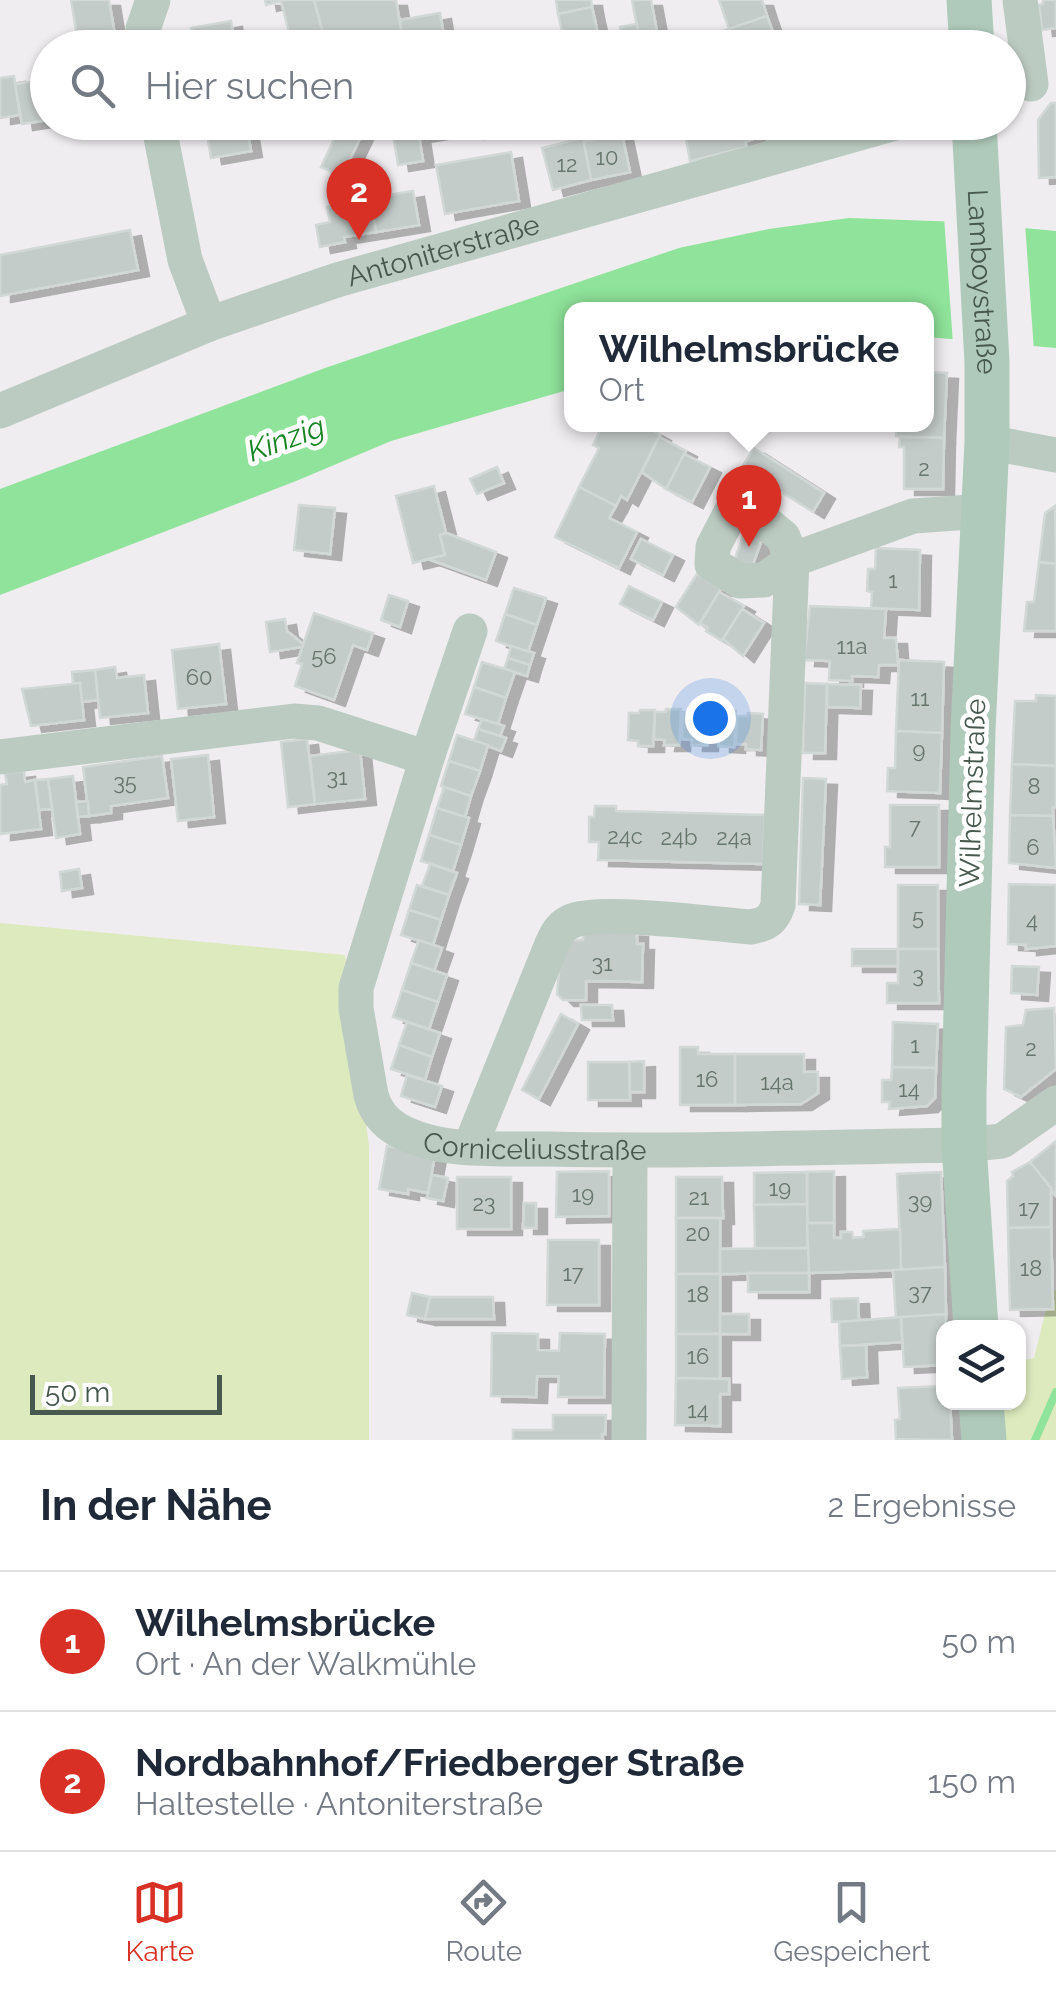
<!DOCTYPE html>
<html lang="de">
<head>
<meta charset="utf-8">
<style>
  body { margin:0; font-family:Raleway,sans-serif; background:#f6f6f7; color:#1f2937 }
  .controls { position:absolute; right:30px; bottom:30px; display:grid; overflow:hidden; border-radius:20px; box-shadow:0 2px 8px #0004 }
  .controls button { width:90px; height:90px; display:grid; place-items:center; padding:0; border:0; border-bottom:2px solid #e0e1e3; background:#fff; color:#1f2937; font:50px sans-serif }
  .scale { position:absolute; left:30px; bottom:25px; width:192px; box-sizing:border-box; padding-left:10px; border:5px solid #47594e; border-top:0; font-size:28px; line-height:35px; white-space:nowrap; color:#47594e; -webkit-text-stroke:8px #fff; paint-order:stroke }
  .you { position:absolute; left:710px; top:718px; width:35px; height:35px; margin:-25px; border:8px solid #fff; border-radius:50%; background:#1a73e8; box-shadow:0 0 0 15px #1a73e833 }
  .badge { display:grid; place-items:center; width:65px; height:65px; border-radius:50%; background:#d93025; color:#fff; font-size:32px; font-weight:700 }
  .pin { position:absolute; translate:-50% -82px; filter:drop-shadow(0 2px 5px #0008) }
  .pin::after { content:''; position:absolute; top:52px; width:35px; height:30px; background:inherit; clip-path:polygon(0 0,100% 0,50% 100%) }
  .popup { position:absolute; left:564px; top:302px; width:370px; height:130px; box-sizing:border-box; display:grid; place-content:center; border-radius:20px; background:#fff; filter:drop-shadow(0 2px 8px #0005); font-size:32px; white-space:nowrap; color:#747a83 }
  .popup b { font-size:38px; color:#1f2937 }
  .popup::after { content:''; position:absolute; left:50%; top:100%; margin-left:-20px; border:20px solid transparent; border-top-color:#fff }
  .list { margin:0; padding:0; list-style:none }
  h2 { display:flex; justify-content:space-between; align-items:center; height:130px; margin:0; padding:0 40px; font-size:42px }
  h2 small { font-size:32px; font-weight:400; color:#747a83 }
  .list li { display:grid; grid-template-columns:65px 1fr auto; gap:30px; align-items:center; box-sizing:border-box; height:140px; padding:0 40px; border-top:2px solid #e0e1e3 }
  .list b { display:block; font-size:38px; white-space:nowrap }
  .list p { margin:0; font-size:32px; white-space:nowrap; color:#747a83 }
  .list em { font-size:32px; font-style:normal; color:#747a83 }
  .icon { flex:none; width:55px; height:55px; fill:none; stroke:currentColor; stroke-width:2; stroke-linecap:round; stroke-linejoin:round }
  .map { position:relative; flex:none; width:1056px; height:1440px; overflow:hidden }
  .search { position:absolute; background:#fff; box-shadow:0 2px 8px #0004; left:30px; right:30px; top:30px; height:110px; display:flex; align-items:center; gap:25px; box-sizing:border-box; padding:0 35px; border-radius:55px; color:#747a83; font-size:38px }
  .sheet { height:410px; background:#fff }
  nav { display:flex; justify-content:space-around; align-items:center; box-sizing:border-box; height:140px; border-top:2px solid #e0e1e3; background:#fff; font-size:28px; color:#747a83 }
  nav a { display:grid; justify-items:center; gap:5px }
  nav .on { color:#d93025 }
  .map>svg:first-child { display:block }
  .green { fill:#ddeabe }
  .water { fill:#8fe39a }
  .pier { fill:#efedef }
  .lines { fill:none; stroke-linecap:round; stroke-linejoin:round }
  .stream { stroke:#8fe39a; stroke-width:8 }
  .building { fill:#c4ccc9; stroke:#d1d8d6; stroke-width:2.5; filter:url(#shadow) }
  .minor { stroke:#bccbc2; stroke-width:35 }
  .major { stroke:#afcaba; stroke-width:45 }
  .labels { text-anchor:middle; stroke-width:9; stroke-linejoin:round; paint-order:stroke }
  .number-label { font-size:22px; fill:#66766d }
  .street-label { font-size:28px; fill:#47594e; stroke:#fff }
  .water-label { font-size:30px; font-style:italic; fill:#188525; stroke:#fff }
</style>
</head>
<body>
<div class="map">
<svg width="1056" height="1440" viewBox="0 0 1056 1440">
  <defs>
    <filter id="shadow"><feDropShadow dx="11" dy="6" stdDeviation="0" flood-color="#0004"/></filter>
  </defs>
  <rect width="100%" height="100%" fill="#efedef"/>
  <!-- green -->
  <g class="green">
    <polygon points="0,923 345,955 369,1147 369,1440 0,1440"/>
    <polygon points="1056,1290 1056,1440 1003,1440 1001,1403 1018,1402 1019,1361 1034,1358 1050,1293"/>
  </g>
  <!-- water -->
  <polygon class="water" points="849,218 960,222 1056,231 1056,348 927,337 926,310 572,310 571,389 391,441 296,481 0,595 0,489 325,368 679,248 769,229"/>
  <!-- pier -->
  <polygon class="pier" points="944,217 1025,223 1034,351 953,344"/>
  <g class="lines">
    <!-- stream -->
    <polyline class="stream" points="1035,1440 1056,1392"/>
  </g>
  <!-- building -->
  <g class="building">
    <polygon points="71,0 109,0 117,48 79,48"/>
    <polygon points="265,0 314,0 327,48 293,48 281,1 266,5"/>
    <polygon points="314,0 396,0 404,48 327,48"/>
    <polygon points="556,0 591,0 592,7 558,14"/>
    <polygon points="632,0 651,0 660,48 641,48"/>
    <polygon points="719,0 762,0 767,16 729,29"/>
    <polygon points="1043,0 1056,0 1056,28 1042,30 1039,5 1043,4"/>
    <polygon points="592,7 601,48 566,48 558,14"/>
    <polygon points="440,13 446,48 404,48 400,20"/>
    <polygon points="767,16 778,46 676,48 729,29"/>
    <polygon points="231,21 235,48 194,48 191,28"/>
    <polygon points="637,24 641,48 623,48 620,27"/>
    <polygon points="14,76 20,115 0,118 0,78"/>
    <polygon points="48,79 48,120 22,124 15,84"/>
    <polygon points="1051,103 1056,103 1056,177 1039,178 1038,120"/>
    <polygon points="205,122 246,122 251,151 211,158"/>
    <polygon points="342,122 364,130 342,176 321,167"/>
    <polygon points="391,122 417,122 423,161 398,165"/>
    <polygon points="417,122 441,122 443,132 419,136"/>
    <polygon points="471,122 496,122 497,129 473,133"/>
    <polygon points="683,122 816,122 768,140 766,134 745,142 747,147 690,161"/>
    <polygon points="622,134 630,172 591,180 583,142"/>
    <polygon points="583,138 591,180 553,190 542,148"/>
    <polygon points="511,152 519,201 445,214 436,165"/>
    <polygon points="413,191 419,225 376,232 370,198"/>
    <polygon points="370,198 376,232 344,237 345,242 320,247 316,225 330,222 327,207"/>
    <polygon points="130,230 138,270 0,296 0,255"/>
    <polygon points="926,372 947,373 944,438 896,436 897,424 926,424"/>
    <polygon points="603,424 640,424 660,435 627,500 621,496 616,506 579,487 599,448 593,445"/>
    <polygon points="659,437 686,451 666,489 642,472"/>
    <polygon points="900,437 944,438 943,489 904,489 904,447 899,447"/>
    <polygon points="754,448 824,493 813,512 742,467"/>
    <polygon points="684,454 710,467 692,502 666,489"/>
    <polygon points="497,467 504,483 477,494 470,479"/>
    <polygon points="434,486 446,533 440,535 445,555 413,563 396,496"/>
    <polygon points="579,487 616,506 609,518 637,532 619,568 555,537"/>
    <polygon points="299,505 335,508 330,554 294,550"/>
    <polygon points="1055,506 1056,564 1039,562 1045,513"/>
    <polygon points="747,525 765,531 751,570 733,564"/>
    <polygon points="446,533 496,552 486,580 428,559 445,555 440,535"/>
    <polygon points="641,539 673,555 663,575 631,559"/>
    <polygon points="876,548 920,550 919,610 871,608 872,592 867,591 868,569 875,569"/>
    <polygon points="1039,562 1056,564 1056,631 1024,631 1027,602 1034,602"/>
    <polygon points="697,574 721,589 699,625 676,607"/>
    <polygon points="629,586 662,602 653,620 620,604"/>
    <polygon points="514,588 546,598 537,625 505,614"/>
    <polygon points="719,592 744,606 722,641 706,631 708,628 700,623"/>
    <polygon points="389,595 408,601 400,627 381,620"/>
    <polygon points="810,606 886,609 884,638 896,638 898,665 879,665 878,677 852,676 852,681 829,680 830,661 804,660"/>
    <polygon points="742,609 764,623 743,656 723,639"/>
    <polygon points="314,613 373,633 367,650 353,645 334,700 295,686 302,664 297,663"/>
    <polygon points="505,614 537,625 528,652 496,641"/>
    <polygon points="285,619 287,631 303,644 302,647 270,652 266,622"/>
    <polygon points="219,644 226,704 178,709 172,650"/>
    <polygon points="511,646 534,653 530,665 508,658"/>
    <polygon points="508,658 530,665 527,676 504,669"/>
    <polygon points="899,660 944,662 942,733 896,731"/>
    <polygon points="482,662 515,672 506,698 474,687"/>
    <polygon points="115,667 117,678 144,675 148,713 100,718 95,670"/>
    <polygon points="95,670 98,700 81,702 80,683 73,684 72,672"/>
    <polygon points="80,683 84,720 31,726 22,689"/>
    <polygon points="805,683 827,684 825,753 803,753"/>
    <polygon points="827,684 861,685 860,708 827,707"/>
    <polygon points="474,687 506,698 498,724 465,714"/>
    <polygon points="1036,695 1056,696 1056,766 1012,764 1015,701 1036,701"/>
    <polygon points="666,709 681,709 679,745 664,745 665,740 654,739 655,712 666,712"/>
    <polygon points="694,709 708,709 707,745 692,745 692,740 682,739 683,712 694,712"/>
    <polygon points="640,710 655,710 653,746 638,746 638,741 628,740 629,713 639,713"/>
    <polygon points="720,710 736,711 734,747 719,746 719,741 709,740 710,713 720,713"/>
    <polygon points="748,713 763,714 761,750 746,749 746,744 736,744 737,716 748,716"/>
    <polygon points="482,719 504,726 500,736 478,729"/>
    <polygon points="478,729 506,738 501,751 474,741"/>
    <polygon points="896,731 942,733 940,793 887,791 888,768 895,768"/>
    <polygon points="457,735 488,745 480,771 449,761"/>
    <polygon points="307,739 315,804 288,807 281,742"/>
    <polygon points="360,750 365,799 315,804 310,756"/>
    <polygon points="208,755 214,817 178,821 171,759"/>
    <polygon points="162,756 168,798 111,806 111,813 89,816 83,767"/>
    <polygon points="449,761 480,771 471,796 441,786"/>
    <polygon points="1012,764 1056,766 1056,807 1053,807 1053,816 1010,815"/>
    <polygon points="24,771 25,782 35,780 41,829 0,834 0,785 7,784 5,773"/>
    <polygon points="73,776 80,834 56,838 48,779"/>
    <polygon points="803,778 826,779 820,905 799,904"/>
    <polygon points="48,779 52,809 39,810 35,780"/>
    <polygon points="444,787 471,796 465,817 437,808"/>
    <polygon points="88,801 89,816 78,817 76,802"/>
    <polygon points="890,805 939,805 939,867 885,867 885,847 890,847"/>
    <polygon points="595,806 616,806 616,811 765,815 763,864 598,860 599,842 589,842 589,817 594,817"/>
    <polygon points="437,808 469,818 461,845 429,835"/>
    <polygon points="1010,815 1053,816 1056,868 1009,863"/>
    <polygon points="429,835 461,845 453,871 421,861"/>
    <polygon points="430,864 457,873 449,895 422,886"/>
    <polygon points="79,869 82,888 62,891 60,872"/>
    <polygon points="1009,884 1056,885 1056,946 1026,949 1026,945 1008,944"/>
    <polygon points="417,885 449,895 441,920 409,910"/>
    <rect x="898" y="885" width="40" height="64"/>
    <polygon points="409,910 441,920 433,945 401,935"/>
    <polygon points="583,929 637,931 637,944 643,944 642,982 586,981 586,1000 563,1000 557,994 561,949 567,940 583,940"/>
    <polygon points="419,940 442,948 434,971 411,963"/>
    <rect x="852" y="949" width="46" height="17"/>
    <polygon points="898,949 938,949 939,1003 887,1003 887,983 898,983"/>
    <polygon points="411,963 447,975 438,1002 402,990"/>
    <polygon points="1012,966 1039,967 1037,995 1011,993"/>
    <polygon points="402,990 438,1002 429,1029 393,1017"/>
    <polygon points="581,1005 612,1005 613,1020 582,1020"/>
    <polygon points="1054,1008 1056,1069 1021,1097 1004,1089 1006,1027 1023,1025 1026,1010"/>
    <polygon points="561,1014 578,1024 539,1099 522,1090"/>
    <polygon points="407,1022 440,1033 432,1057 399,1045"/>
    <polygon points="893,1022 938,1024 936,1068 892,1067"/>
    <polygon points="399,1045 432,1057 425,1080 391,1069"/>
    <polygon points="680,1047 698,1047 698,1054 735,1054 735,1105 680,1105"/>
    <polygon points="735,1054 804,1054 804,1072 818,1072 818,1093 801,1104 735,1105"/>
    <polygon points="644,1061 644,1092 630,1092 629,1062"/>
    <polygon points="588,1062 629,1062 630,1100 588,1100"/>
    <polygon points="892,1067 936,1068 935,1098 927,1106 889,1109 890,1102 882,1102 882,1080 891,1080"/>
    <polygon points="407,1075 442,1086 435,1107 401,1096"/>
    <polygon points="1056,1141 1056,1196 1030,1162"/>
    <polygon points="387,1146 435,1155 428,1193 408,1189 408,1194 379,1189"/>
    <polygon points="1030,1162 1051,1188 1051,1227 1008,1228 1007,1181 1013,1176 1012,1172"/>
    <polygon points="609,1171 609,1216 556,1217 557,1172"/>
    <polygon points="834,1171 834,1223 807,1223 807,1172"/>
    <polygon points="807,1172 807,1204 754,1205 754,1173"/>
    <polygon points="941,1172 945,1267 901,1270 897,1174"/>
    <polygon points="432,1175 448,1178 443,1201 427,1198"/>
    <rect x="457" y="1177" width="54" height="52"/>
    <polygon points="676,1177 722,1177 723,1218 676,1218"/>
    <polygon points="524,1203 536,1203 536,1228 523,1228"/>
    <polygon points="807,1204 808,1248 755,1248 754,1205"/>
    <rect x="676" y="1218" width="44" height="56"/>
    <polygon points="807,1223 834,1223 834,1238 841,1238 841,1232 852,1232 853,1238 864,1237 863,1231 900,1229 901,1270 809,1273"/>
    <polygon points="1051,1227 1053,1309 1010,1310 1008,1228"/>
    <polygon points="548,1240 599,1240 599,1305 547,1305"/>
    <polygon points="808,1248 809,1273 720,1274 720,1249"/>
    <polygon points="945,1267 946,1314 896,1318 893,1270"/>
    <rect x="748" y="1273" width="61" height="19"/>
    <rect x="676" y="1274" width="44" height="60"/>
    <polygon points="412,1293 430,1297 425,1319 407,1315"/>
    <polygon points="430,1297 493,1297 494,1319 425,1319"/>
    <polygon points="858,1298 859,1321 832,1322 831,1299"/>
    <rect x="720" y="1314" width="29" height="20"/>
    <polygon points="946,1314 944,1365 904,1367 901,1317"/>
    <polygon points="901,1317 902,1342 840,1346 839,1322"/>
    <polygon points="492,1333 538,1334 538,1350 559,1351 560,1333 605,1334 604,1397 558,1397 559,1376 537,1376 536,1397 491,1396"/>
    <polygon points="676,1334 720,1334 720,1379 676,1378"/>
    <polygon points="866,1345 867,1377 842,1379 840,1346"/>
    <polygon points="676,1378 729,1379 729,1394 720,1394 720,1426 675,1425"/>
    <polygon points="944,1386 944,1402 950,1402 952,1440 896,1439 895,1420 900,1419 898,1388"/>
    <polygon points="553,1415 606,1415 605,1434 602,1434 603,1440 513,1440 513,1430 553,1430"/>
  </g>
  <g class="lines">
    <!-- minor -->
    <g class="minor">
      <polyline points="1020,0 1031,84"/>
      <polyline points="144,48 143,29 153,0"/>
      <polyline points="158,122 185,260 209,324"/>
      <path id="s1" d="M0,411L209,324L337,280L899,122"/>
      <polyline points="987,442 1056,455"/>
      <path id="s2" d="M470,631L427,758L356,988V1008L371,1095C375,1110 384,1122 398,1130C441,1154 502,1148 549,1149C687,1152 826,1147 964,1145L1002,1141L1056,1103"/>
      <polyline points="0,757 294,721 318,723 427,758"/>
      <path d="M470,1147L552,944C557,934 560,926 572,921C600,909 714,924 751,927C767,924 773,920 778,905L792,560L783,537L748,508L730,514L713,547L712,564L740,581L764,580L792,560L913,516L985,511"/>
      <polyline points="629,1440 630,1151"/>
    </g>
    <!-- major -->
    <g class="major">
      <polyline points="969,0 972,48"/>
      <path id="s3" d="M974,122L987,362V442L973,730L964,1093V1145L976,1328"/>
      <polyline points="981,1402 984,1440"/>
    </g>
  </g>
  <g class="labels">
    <!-- number labels -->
    <g class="number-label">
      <text x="607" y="165">10</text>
      <text x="567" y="172">12</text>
      <text x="924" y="476">2</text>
      <text x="893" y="588">1</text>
      <text x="852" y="654">11a</text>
      <text x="324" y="664">56</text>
      <text x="199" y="685">60</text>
      <text x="920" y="706">11</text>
      <text x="919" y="758">9</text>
      <text x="337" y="785">31</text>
      <text x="125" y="790">35</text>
      <text x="1034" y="794">8</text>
      <text x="915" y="834">7</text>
      <text x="625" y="844">24c</text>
      <text x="679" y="845">24b</text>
      <text x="734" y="845">24a</text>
      <text x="1033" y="855">6</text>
      <text x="918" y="925">5</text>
      <text x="1032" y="928">4</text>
      <text x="602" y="971">31</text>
      <text x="918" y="983">3</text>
      <text x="915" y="1053">1</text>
      <text x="1031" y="1056">2</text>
      <text x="707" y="1087">16</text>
      <text x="777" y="1090">14a</text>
      <text x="909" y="1097">14</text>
      <text x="780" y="1196">19</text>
      <text x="583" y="1202">19</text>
      <text x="699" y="1205">21</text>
      <text x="920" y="1209">39</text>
      <text x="484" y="1211">23</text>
      <text x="1029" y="1216">17</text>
      <text x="698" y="1241">20</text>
      <text x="1031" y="1276">18</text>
      <text x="573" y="1281">17</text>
      <text x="920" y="1300">37</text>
      <text x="698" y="1302">18</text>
      <text x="698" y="1364">16</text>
      <text x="698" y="1418">14</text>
    </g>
    <!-- street labels -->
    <g class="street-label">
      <text dy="10" stroke="none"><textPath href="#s1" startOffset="472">Antoniterstraße</textPath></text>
      <text dy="10" stroke="none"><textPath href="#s3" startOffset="160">Lamboystraße</textPath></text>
      <text transform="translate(972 793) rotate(-88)" y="10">Wilhelmstraße</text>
      <text dy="10" stroke="none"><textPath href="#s2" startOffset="668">Corniceliusstraße</textPath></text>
    </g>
    <!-- water labels -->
    <g class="water-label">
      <text transform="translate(286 439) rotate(-20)" y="10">Kinzig</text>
    </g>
  </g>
</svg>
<div class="controls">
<button><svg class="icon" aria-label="layers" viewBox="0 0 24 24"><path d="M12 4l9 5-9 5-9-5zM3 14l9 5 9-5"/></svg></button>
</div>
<div class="scale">50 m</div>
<div class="you"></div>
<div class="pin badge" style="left:749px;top:547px">1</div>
<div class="popup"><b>Wilhelmsbrücke</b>Ort</div>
<div class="pin badge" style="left:359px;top:240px">2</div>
<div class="search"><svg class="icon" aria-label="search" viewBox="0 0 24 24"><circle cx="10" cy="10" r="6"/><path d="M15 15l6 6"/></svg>Hier suchen</div>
</div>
<section class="sheet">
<h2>In der Nähe<small>2 Ergebnisse</small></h2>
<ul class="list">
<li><span class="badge">1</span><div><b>Wilhelmsbrücke</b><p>Ort · An der Walkmühle</p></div><em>50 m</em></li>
<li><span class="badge">2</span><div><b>Nordbahnhof/Friedberger Straße</b><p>Haltestelle · Antoniterstraße</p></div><em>150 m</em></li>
</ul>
</section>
<nav>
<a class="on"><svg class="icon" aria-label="map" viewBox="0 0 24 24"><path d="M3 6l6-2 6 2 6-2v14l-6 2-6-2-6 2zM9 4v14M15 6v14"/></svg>Karte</a>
<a><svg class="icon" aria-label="directions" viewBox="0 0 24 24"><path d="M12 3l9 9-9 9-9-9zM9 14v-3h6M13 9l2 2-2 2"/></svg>Route</a>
<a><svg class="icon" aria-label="saved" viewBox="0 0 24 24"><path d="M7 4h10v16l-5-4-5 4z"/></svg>Gespeichert</a>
</nav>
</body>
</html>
